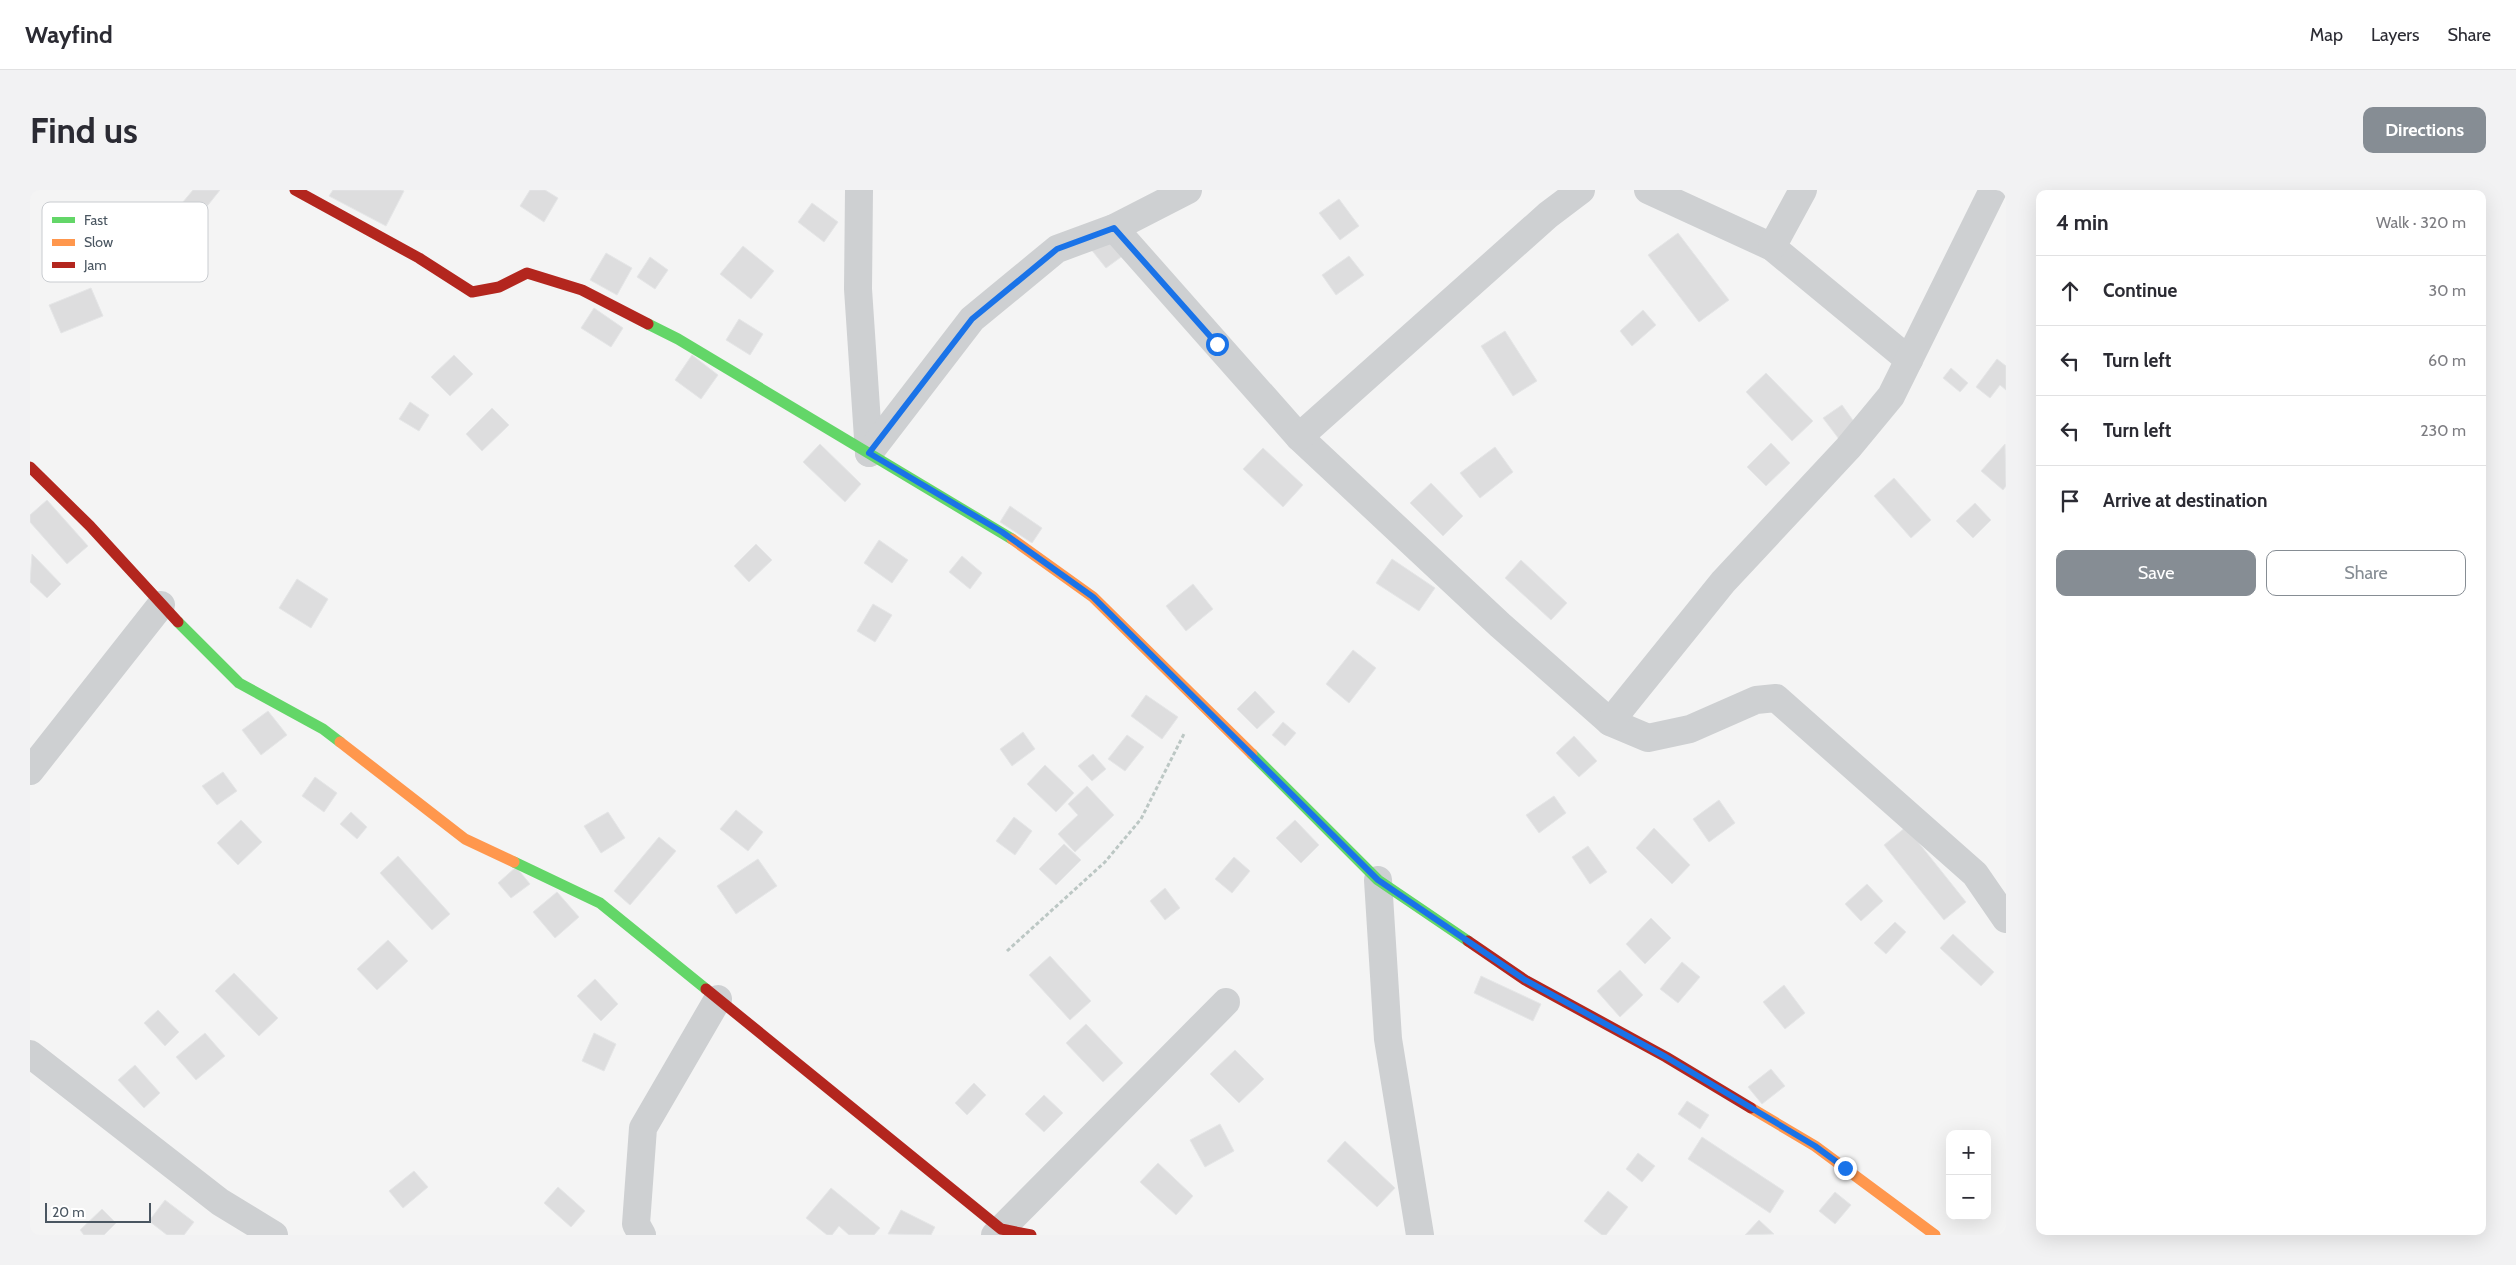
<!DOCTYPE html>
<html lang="en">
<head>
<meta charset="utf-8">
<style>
  body { margin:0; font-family:Cabin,sans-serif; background:#f2f2f3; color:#2b2b33 }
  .controls { position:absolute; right:15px; bottom:15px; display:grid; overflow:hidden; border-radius:10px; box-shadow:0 5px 20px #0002 }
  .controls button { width:45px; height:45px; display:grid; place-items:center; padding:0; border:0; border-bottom:1px solid #e1e1e2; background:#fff; color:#2b2b33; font:25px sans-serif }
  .scale { position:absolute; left:15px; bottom:12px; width:106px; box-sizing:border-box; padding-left:5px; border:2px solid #4a5661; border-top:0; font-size:14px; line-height:18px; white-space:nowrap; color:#4a5661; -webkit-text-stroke:4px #fff; paint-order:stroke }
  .stop { position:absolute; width:15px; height:15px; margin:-11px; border:4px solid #1a73e8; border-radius:50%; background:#fff }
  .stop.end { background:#1a73e8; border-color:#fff; box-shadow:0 1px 5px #0008 }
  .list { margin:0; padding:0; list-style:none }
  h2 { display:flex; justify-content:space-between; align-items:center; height:65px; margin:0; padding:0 20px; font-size:21px }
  h2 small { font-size:16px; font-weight:400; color:#7c7c81 }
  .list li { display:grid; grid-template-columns:32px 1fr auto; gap:15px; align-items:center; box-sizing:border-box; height:70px; padding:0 20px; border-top:1px solid #e1e1e2 }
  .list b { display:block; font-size:19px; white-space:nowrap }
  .list em { font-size:16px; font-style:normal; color:#7c7c81 }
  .actions { display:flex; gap:10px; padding:15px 20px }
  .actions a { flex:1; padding:11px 0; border:1px solid #868d94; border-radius:10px; text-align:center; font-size:18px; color:#868d94 }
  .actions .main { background:#868d94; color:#fff }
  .icon { flex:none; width:28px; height:28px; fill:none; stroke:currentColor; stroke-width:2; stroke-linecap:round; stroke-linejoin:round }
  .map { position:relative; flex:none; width:1976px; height:1045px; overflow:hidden; border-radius:10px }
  header { display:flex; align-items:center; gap:30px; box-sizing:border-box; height:70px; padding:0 25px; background:#fff; border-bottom:1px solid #e1e1e2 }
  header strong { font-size:24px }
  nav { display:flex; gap:28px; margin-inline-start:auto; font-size:18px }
  .intro { display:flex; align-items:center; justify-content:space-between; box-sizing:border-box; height:120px; padding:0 30px }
  h1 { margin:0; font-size:35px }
  .button { padding:12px 22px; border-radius:10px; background:#868d94; color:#fff; font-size:18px; font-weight:700 }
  main { display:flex; gap:30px; padding:0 30px }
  aside { flex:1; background:#fff; border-radius:10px; box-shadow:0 5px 20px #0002 }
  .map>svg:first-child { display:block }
  .building { fill:#ddddde; stroke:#e5e6e7 }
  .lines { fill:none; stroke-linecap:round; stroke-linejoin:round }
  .path { stroke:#bcc7c4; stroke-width:3; stroke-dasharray:4 2.5; stroke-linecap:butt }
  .street { stroke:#ced0d2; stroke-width:28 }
  .fast { stroke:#63d668; stroke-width:11 }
  .slow { stroke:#ff974d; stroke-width:11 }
  .jam { stroke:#b3261e; stroke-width:11 }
  .route { stroke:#1a73e8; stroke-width:6 }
  .key { fill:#fff; stroke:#c9ccd0; stroke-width:1 }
  .key-label { font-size:14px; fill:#4a5661 }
</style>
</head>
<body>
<header>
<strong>Wayfind</strong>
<nav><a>Map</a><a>Layers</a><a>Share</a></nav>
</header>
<div class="intro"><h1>Find us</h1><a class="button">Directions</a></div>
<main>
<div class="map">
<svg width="1976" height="1045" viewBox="0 0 1976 1045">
  <rect width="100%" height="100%" fill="#f4f4f4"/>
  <!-- building -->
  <g class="building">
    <polygon points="163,0 190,0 159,39 142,25"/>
    <polygon points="303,0 371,0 374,1 356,36 299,6"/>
    <polygon points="500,0 515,0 528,8 514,32 490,16"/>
    <polygon points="1309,9 1329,36 1310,50 1289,23"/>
    <polygon points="782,13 808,32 794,52 768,32"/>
    <polygon points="1082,41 1098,62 1076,78 1060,58"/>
    <polygon points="1648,43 1699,110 1669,132 1618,65"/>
    <polygon points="713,56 744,81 721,109 690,84"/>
    <polygon points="576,63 602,78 587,105 560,90"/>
    <polygon points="1319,66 1334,85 1306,105 1292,85"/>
    <polygon points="620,67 638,80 625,99 607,87"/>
    <polygon points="61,98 73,126 31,143 19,115"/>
    <polygon points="564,118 593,138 581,157 551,138"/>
    <polygon points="1613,120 1626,135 1602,156 1590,141"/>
    <polygon points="709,129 733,144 720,165 696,150"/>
    <polygon points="1475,141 1507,191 1483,206 1451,156"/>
    <polygon points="424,165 443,184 420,206 401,187"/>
    <polygon points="662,165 688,185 671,209 645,190"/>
    <polygon points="1967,169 1976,176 1976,200 1970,195 1960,208 1946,197"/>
    <polygon points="1921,178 1938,193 1930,202 1913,188"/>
    <polygon points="1736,183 1783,231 1762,251 1716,202"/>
    <polygon points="380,212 399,225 389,241 369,229"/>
    <polygon points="1812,215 1827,236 1809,249 1793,228"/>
    <polygon points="462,218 479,235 452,261 436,244"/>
    <polygon points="1741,253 1760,273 1736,296 1717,277"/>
    <polygon points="790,254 831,294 815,312 773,272"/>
    <polygon points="1975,254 1976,296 1973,300 1951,281"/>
    <polygon points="1465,257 1483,282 1450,308 1430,283"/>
    <polygon points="1233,258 1273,295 1253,317 1213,279"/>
    <polygon points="1864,288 1901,330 1881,348 1844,306"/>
    <polygon points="1401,293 1433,326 1413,346 1380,313"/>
    <polygon points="17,310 58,356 37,374 0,332 0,325"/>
    <polygon points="1945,313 1961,330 1943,348 1926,331"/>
    <polygon points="980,316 1012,338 1002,353 970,332"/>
    <polygon points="849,350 878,370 862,393 834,373"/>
    <polygon points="726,354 742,370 719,392 704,376"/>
    <polygon points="2,364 31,394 17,408 0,392"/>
    <polygon points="932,366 952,383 940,399 919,382"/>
    <polygon points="1362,369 1405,398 1389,421 1346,393"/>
    <polygon points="1491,370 1537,413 1521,430 1475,388"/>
    <polygon points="267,389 298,409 281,438 249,418"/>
    <polygon points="1163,394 1183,419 1156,441 1136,416"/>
    <polygon points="843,414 862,425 845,452 827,441"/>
    <polygon points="1323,460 1346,478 1319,513 1296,494"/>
    <polygon points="1225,501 1245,522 1227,539 1207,519"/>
    <polygon points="1116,505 1148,527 1132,549 1101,526"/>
    <polygon points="238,521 257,545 231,565 212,540"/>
    <polygon points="1253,532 1266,543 1255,556 1242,545"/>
    <polygon points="993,542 1005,559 982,576 970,559"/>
    <polygon points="1097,545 1114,557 1095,581 1078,569"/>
    <polygon points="1544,546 1567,571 1549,587 1526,563"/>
    <polygon points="1063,564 1076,579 1062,591 1048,576"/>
    <polygon points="1015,575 1044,603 1026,622 997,594"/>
    <polygon points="193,582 207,601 187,615 172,596"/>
    <polygon points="285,587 307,603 294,622 272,606"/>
    <polygon points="1057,596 1084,625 1045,662 1028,644 1048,625 1038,614"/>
    <polygon points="1524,606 1536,623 1509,643 1496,625"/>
    <polygon points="1689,610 1705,633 1679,652 1663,629"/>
    <polygon points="706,620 733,642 718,661 690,639"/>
    <polygon points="321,622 337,637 327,649 310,634"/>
    <polygon points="578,622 595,648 571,663 554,636"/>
    <polygon points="984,627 1002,641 985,665 966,651"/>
    <polygon points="211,630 232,652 208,675 187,653"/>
    <polygon points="1265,630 1289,655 1271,673 1246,648"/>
    <polygon points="1876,637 1936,712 1914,730 1854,655"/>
    <polygon points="1624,638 1660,675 1642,694 1606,658"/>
    <polygon points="629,647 646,661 600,715 584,701"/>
    <polygon points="1034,654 1051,670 1026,695 1009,679"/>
    <polygon points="1558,656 1577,682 1560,694 1542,667"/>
    <polygon points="368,666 420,724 402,740 350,683"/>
    <polygon points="1204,667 1220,681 1202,703 1185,689"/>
    <polygon points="728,669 747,696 706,724 687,696"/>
    <polygon points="486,677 500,694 481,708 468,693"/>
    <polygon points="1837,694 1853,711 1831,731 1815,714"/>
    <polygon points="1135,698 1150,718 1135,730 1120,711"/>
    <polygon points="527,702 549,727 525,748 503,722"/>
    <polygon points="1621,728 1641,748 1615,774 1596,754"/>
    <polygon points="1865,732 1876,742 1856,764 1844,753"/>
    <polygon points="1923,744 1964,782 1951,796 1910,758"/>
    <polygon points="358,750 378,771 347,800 327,779"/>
    <polygon points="1020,766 1061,811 1040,830 999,785"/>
    <polygon points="1652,772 1670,787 1648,813 1630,799"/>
    <polygon points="1590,780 1613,805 1590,827 1567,801"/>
    <polygon points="204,783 248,828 229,846 185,801"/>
    <polygon points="1451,786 1511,814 1503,831 1444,803"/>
    <polygon points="565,789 588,814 571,831 547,806"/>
    <polygon points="1754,795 1775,823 1755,839 1733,812"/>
    <polygon points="128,820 149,842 135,856 114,833"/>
    <polygon points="1056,834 1093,873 1073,892 1036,853"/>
    <polygon points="175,843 195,866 166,890 146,867"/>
    <polygon points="564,843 586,854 574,881 552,871"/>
    <polygon points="1205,860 1234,889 1209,913 1180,884"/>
    <polygon points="105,875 130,903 114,918 88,890"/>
    <polygon points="1741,879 1755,896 1732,914 1718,897"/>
    <polygon points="944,893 956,905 937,925 925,913"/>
    <polygon points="1014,905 1033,923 1014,942 995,924"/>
    <polygon points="1657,911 1679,925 1670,939 1648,924"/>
    <polygon points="1190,934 1204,961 1175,977 1160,950"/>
    <polygon points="1672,947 1754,1001 1740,1023 1658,969"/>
    <polygon points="1315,951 1365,998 1347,1017 1297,971"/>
    <polygon points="1608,963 1625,976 1612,992 1596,979"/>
    <polygon points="1128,973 1163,1006 1146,1025 1110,992"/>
    <polygon points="384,981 398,997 373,1018 359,1001"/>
    <polygon points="528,997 555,1021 541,1037 514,1013"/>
    <polygon points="801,998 850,1038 844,1045 819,1045 809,1036 802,1045 797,1045 776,1028"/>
    <polygon points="1578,1001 1598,1017 1576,1045 1572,1045 1554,1031"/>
    <polygon points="1805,1002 1821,1015 1805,1034 1789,1021"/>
    <polygon points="135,1010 164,1032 154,1045 137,1045 119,1031"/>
    <polygon points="72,1019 86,1033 74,1045 54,1045 50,1040"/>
    <polygon points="871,1020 905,1037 901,1045 858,1044"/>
    <polygon points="1729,1030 1744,1044 1715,1045"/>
  </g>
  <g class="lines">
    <!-- path -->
    <polyline class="path" points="977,761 1075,672 1111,629 1155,542"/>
    <!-- street -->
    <g class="street">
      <polyline points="829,0 828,99 839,263"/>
      <polyline points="1618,0 1742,57 1879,170"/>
      <polyline points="1084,38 1269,247 1470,435 1580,532 1618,548 1660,539 1726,510 1746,508 1945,684 1976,729"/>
      <polyline points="1742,57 1773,0"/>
      <polyline points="1269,247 1518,25 1551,0"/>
      <polyline points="839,263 942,129 1027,59 1084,38 1158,0"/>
      <polyline points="1580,532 1693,392 1818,258 1861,206 1963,0"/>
      <polyline points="0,581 131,415"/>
      <polyline points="1348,690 1358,849 1390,1045"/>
      <polyline points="0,864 190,1012 244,1045"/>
      <polyline points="612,1045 606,1034 613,938 688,809"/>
      <polyline points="965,1045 1196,812"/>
    </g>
    <!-- fast -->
    <g class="fast">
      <polyline points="618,134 648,149 982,349"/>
      <polyline points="148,432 209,493 293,539 310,552"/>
      <polyline points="1222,564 1348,690 1438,751"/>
      <polyline points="484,672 570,713 676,799"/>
    </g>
    <!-- slow -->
    <g class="slow">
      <polyline points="982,349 1063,407 1222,564"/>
      <polyline points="310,552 435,649 484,672"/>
      <polyline points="1721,918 1785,956 1905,1045"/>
    </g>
    <!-- jam -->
    <g class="jam">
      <polyline points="265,0 389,68 442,102 469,97 497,83 552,100 618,134"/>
      <polyline points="0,277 60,336 148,432"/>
      <polyline points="1438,751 1495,790 1636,867 1721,918"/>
      <polyline points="676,799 971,1039 1001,1045"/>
    </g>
  </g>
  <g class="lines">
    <!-- route -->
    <polyline class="route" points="1187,154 1084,38 1027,59 942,129 839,263 972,342 1063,407 1348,690 1495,790 1636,867 1785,956 1815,978"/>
  </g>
  <!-- legend -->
  <rect x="12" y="12" width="166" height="80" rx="8" class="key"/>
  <rect x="22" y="27" width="23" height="6" fill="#63d668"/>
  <rect x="22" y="49" width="23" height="7" fill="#ff974d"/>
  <rect x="22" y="72" width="23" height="6" fill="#b3261e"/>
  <g class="key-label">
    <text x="54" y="35">Fast</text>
    <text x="54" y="57">Slow</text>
    <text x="54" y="80">Jam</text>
  </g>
</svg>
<div class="controls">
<button>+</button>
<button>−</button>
</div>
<div class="scale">20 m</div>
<div class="stop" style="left:1187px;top:154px"></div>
<div class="stop end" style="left:1815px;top:978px"></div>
</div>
<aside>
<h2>4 min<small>Walk · 320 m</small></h2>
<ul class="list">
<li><svg class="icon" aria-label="ahead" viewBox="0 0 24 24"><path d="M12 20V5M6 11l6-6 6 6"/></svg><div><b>Continue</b></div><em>30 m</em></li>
<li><svg class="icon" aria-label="left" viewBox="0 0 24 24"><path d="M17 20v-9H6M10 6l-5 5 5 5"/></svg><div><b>Turn left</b></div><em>60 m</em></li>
<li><svg class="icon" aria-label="left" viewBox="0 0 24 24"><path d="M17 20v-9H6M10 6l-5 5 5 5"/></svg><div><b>Turn left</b></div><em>230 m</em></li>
<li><svg class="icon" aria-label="arrive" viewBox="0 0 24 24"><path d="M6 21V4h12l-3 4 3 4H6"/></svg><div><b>Arrive at destination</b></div></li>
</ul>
<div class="actions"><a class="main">Save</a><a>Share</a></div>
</aside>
</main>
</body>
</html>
